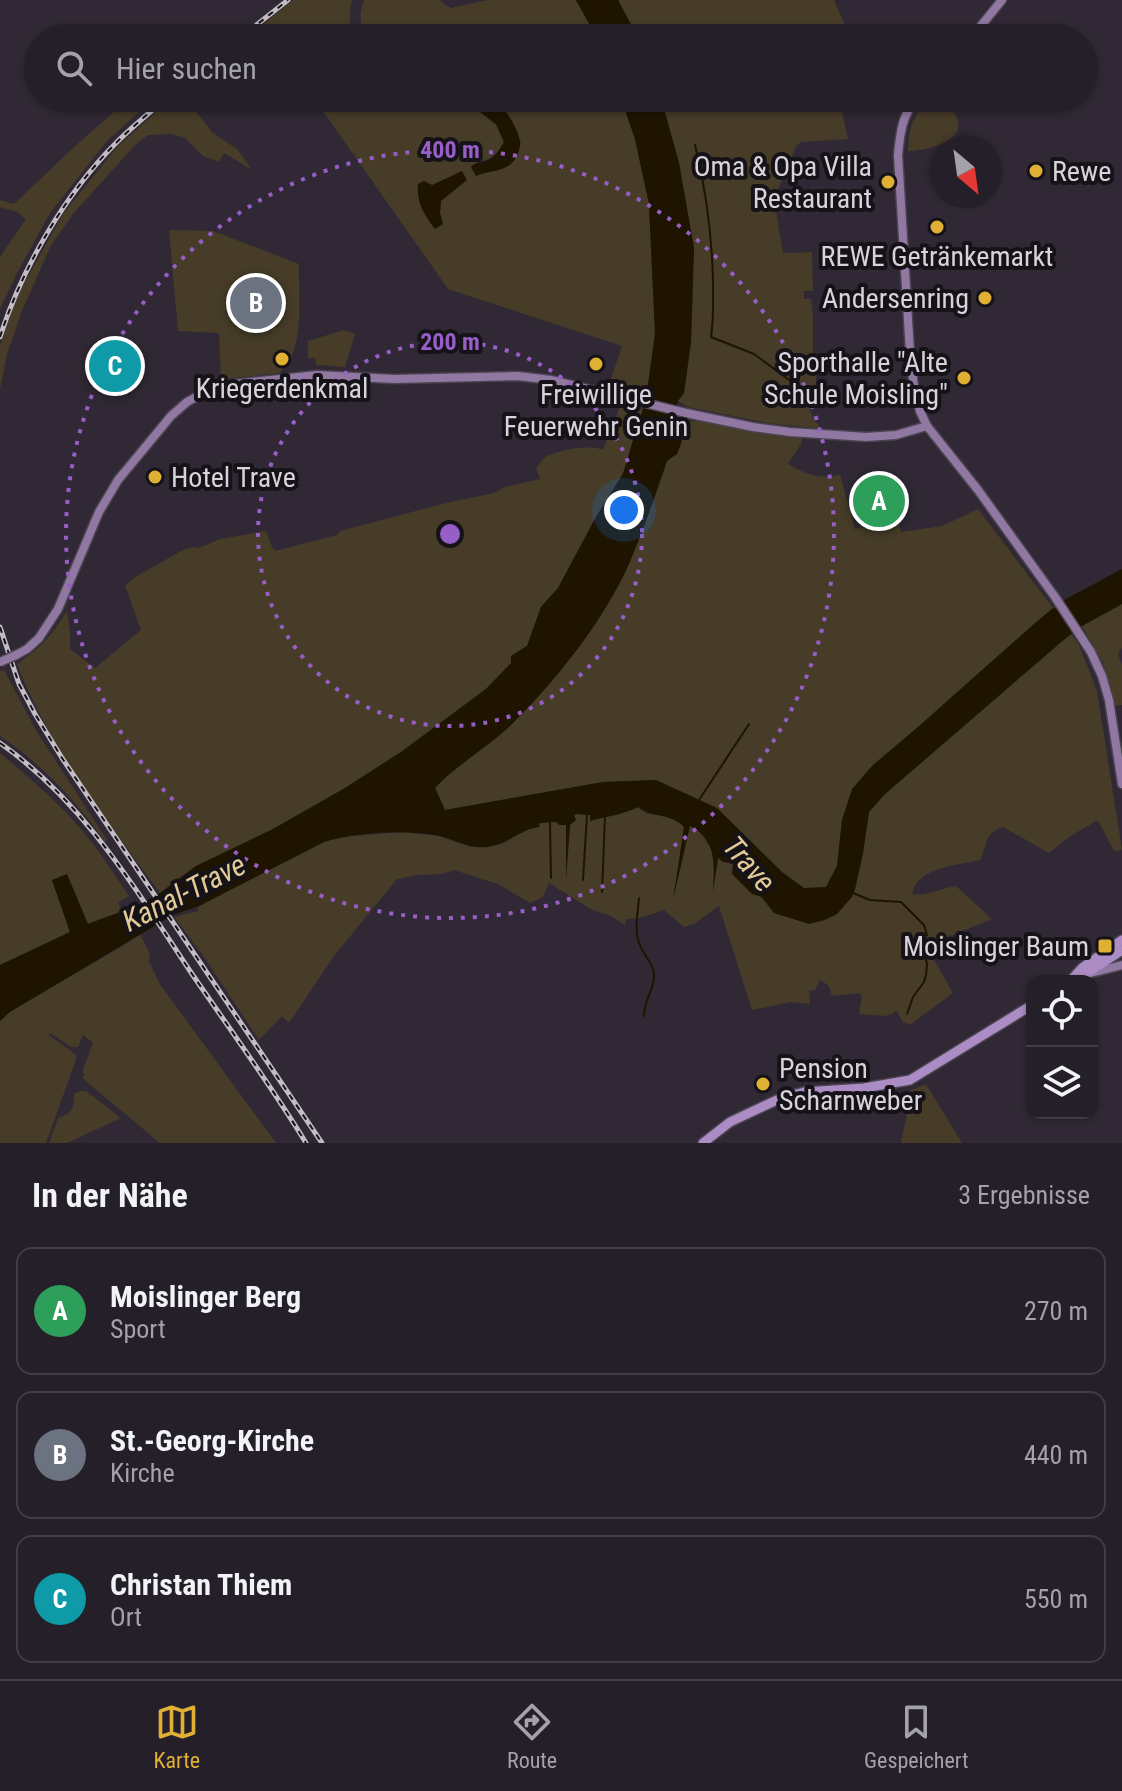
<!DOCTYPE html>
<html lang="de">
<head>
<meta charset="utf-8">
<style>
  body { margin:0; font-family:"Roboto Condensed",sans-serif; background:#302c34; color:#f1f3f6 }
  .controls { position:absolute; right:24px; bottom:24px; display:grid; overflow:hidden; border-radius:16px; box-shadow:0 2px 6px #0004 }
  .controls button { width:72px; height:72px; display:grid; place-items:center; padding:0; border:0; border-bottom:2px solid #413d45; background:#241f28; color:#f1f3f6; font:40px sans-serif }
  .compass { position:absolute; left:930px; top:136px; width:72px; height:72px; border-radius:50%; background:#241f28; box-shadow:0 2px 6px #0004; rotate:151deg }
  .you { position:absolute; left:624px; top:510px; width:28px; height:28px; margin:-20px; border:6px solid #fff; border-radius:50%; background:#1a73e8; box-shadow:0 0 0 12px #1a73e833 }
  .badge { display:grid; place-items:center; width:52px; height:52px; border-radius:50%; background:#e0b034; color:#fff; font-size:26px; font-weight:700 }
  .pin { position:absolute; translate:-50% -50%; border:4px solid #fff; box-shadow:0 2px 8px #0006 }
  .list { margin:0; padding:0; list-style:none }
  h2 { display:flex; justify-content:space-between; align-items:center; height:104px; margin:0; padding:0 32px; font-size:34px }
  h2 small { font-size:26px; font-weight:400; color:#a3a2a8 }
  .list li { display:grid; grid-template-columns:52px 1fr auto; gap:24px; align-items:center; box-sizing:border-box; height:128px; margin:0 16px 16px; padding:0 16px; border:2px solid #413d45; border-radius:16px }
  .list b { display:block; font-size:30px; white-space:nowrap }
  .list p { margin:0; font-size:26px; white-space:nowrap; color:#a3a2a8 }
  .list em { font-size:26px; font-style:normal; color:#a3a2a8 }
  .icon { flex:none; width:44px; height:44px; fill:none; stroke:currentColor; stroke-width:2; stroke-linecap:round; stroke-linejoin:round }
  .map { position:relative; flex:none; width:1122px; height:1143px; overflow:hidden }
  .search { position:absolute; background:#241f28; box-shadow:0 2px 6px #0004; left:24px; right:24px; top:24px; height:88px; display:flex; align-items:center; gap:20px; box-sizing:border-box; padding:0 28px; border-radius:44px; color:#a3a2a8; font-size:30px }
  .sheet { height:536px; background:#241f28 }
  nav { display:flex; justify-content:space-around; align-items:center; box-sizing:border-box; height:112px; border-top:2px solid #413d45; background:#241f28; font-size:22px; color:#a3a2a8 }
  nav a { display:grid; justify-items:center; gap:4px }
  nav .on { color:#e0b034 }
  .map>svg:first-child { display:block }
  .green { fill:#463c28 }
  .water { fill:#1e1400 }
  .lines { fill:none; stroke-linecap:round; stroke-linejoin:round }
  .stream { stroke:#1e1400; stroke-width:2 }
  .secondary-casing { stroke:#4b4450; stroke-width:11 }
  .primary-casing { stroke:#4b4450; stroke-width:12 }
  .secondary { stroke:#9078a3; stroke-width:8 }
  .primary { stroke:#ac8cc4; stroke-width:9 }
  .rail-casing { stroke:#c2bdc5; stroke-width:5 }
  .rail { stroke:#161318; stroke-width:2; stroke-dasharray:6; stroke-linecap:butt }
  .secondary-bridge-casing { stroke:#4b4450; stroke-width:11; stroke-linecap:butt }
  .secondary-bridge { stroke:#9078a3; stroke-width:8 }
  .ring { fill:none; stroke:#975ec7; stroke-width:4; stroke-dasharray:4 8 }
  .poi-dot { fill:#e0b034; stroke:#161318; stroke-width:3 }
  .labels { text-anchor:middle; stroke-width:8; stroke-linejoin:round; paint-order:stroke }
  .poi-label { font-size:28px; fill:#d8d3db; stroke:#161318; text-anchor:end }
  .water-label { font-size:30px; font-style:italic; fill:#e2ca96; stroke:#161318 }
  .centre { fill:#975ec7; stroke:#161318; stroke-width:4 }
  .ring-label { font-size:24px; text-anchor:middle; font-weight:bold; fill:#975ec7; stroke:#161318; stroke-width:8; stroke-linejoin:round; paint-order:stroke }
</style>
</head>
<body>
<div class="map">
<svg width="1122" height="1143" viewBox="0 0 1122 1143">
  <rect width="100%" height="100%" fill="#302935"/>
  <!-- green -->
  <g class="green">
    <path d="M293,0H352C349,14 348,26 357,38H288L284,32L277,38H246Z"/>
    <path d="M364,0H439L451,8L487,0H576L597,38H370C358,25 359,16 364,0Z"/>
    <polygon points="618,0 834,0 850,36 833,34 819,38 638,38"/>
    <polygon points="130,98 154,98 107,141 50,213 17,273 0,309 0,257 26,219 17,212 0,207 0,200 14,204 74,147"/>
    <polygon points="172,98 207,98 195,110 212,132 237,149 252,170 224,153 219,162 203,156 185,138 171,134 148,135 136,144 73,214 51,245 22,311 7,354 0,389 0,346 12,309 22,287 63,214 117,147"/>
    <path d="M309,98H457L467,102L496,125L504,142C497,154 491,160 477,162L476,176L482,173L521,143C514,124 507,110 490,98H621L635,139L649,204L655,333L648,385L649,394L619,386L608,388L622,346L448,289L323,111L310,112Z"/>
    <polygon points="661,98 839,98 848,139 801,142 796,146 774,199 783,253 812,252 813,291 804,291 804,299 811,299 813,318 813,352 807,359 808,372 816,374 816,393 807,399 813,419 822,429 768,423 688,407 678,401 684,393 691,342 694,248 679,163"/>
    <path d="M931,98H935C943,104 955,111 958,121C964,143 922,151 908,151C909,125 913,116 931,98Z"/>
    <path d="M169,230L213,231L299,264C298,295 306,353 279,373L221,379L219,333L178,331Z"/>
    <polygon points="344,330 355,334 345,367 316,365 315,358 308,358 308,341"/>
    <path d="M621,404L644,410L639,420L623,473L596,517L558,588L541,607L527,646L511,656L512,663L486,689L401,752L345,788L273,829L196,866L160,893C107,821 49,747 17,664C42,647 51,636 67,611L70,632V649L95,668L141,630L125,586L135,577L183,550L193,547L199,548L220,539L266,531L272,547L275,551L337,535L340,531L446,503L494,493L505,487L540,479L536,469C539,465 541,461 544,458C557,450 589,444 603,450Z"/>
    <path d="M697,421L802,438L801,444L788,464C808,475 817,479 840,475L855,529L898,518L901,532L942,526L978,509L1053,608L918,727L873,765L853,789L842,820L837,866L826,887L804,889L656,780L603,782L445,810L435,788L445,778L510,726L560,671L653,503L680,422Z"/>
    <polygon points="899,480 907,510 858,522 851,493"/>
    <polygon points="1122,604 1122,648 1118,654 1122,665 1122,705 1114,706 1103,663 1082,626"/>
    <path d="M1071,634L1079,645L1097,691L1122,850L1114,851L1098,820L1069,837L1049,853L1003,827C983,834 988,845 980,860C959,865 917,867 912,894C925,897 942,888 956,886L992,919L935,942L931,938L929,951L953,993L910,1025L903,1022L896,1010L894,1013L886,1016L859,1014L862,997L860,993L832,996L829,986L820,980L815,990L809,991L810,1004L791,1002L752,1010L719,906L694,924L684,927L664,910C651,914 639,920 626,919L625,925L609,915L592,910L549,883L543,897L530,903L498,884L454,870L442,874L418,875L397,879L334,956L289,1023L282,1016L259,1040L204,957L174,917L198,911L199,906L324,842L340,837L403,832L438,836L471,847L502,844L530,828L538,827L540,823L556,821L566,825L567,860C568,851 567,818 576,814C577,814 589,815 590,815L591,821C607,816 623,815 638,807L647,814L662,815L683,822L700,831L714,854V880L718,857L723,862L733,863L774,913L855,889L863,853L869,812L885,794Z"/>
    <path d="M4,670L37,732L107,840L106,843C77,802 42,764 0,736V671Z"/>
    <path d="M0,753C32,780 64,807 90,840C104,858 116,877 129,896L118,903L123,911L87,924L67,875L52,880L70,932L0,965Z"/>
    <polygon points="140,934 150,954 149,961 159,983 276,1143 160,1143 82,1078 85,1074 82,1072 93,1043 83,1035 78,1047 71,1047 50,1033 49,1035 76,1055 76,1060 46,1143 0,1143 0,1021 9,1012 119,948"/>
    <polygon points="926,1084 962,1143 901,1143 909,1104 906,1092"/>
    <path d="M80,1091H86L121,1118L67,1143H49L58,1118C71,1114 75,1109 74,1094Z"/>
  </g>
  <!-- water -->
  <g class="water">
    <polygon points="576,0 618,0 638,38 597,38"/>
    <path d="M457,98C466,98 481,95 490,98C503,102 521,132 520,145C520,150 516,159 512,163C503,172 487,171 476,176L471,167C477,161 481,163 488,160C496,157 500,149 504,142L496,124L467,102Z"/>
    <path d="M621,98H661L679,163L694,248L691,342L684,393L678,401L674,417L680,422L676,434L682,441L677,454L667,461C655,496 643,531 629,564C603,622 555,682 510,726C487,748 457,764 435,788L445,810L603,782L656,780L717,808L782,872L804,888L826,887L837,866L842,820L852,789L873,765L918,727L1035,623L1053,608L1054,609L1064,602V600L1122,569V604L1082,626L1061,642L885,794L869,812L863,853L855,889L852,897L837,914L825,920L809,924L774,913L762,897L752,894L732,874L733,863L723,862L718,858L713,892C714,865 718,841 690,826L673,900L684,827C671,813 652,818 638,807C622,815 606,816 590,821V815L577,814L574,815L576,820L570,825L566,880V825H559L556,822L540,823L539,827C520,829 507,845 487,847C470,849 456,840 440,836C405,829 357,832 324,842L199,906L173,915L10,1012L0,1021V965L70,932L52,880L67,874L88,924L123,911L125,912L160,893L196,866L273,829L345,788L401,752L486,689L511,663V656L527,646L541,607L558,588L596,517L623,474L639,420L649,394L648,385L655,333L649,204L635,139Z"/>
    <path d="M462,171L467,180L441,201L440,213L443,224L435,229C424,215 416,201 418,184L424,181L432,185Z"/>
  </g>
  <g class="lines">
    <!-- stream -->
    <g class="stream">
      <path d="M695,145C706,190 712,234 713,281C713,300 714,318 711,337L754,354L792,382"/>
      <polyline points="699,800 749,724"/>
      <polyline points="550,822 551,878"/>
      <polyline points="583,880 587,815"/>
      <polyline points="602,892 605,817"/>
      <polyline points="853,893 870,900 901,902 924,925 927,935 924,937 923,940 927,965 926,975 924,982 913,997 907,1014"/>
      <path d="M639,898C638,912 634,929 639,943C642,953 652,962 654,972C656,988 643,1001 644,1016"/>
    </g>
    <defs>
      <g id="secondary">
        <polyline points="971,38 1002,0"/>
        <path d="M917,98C902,115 900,133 898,155L910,353L914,387L920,411L927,426L978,490L1055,597L1091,652L1102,676L1109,700L1122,784"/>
        <polyline points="16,655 27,649 39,638 58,609 99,512 118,480 171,416 187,402 205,392 225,385 317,375 394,379 518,376 551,380 686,413 753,427 790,432 866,437 896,435 927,426"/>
        <polyline points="1091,973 1122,965"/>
      </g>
      <g id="primary">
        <polyline points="1076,978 1086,974 1122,950"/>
        <polyline points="1071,980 1082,968 1122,940"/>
        <polyline points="703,1143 730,1122 781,1098 804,1092 864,1088 910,1080 1032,1005"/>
      </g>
    </defs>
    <!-- secondary casing -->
    <use href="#secondary" class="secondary-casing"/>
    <!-- primary casing -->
    <use href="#primary" class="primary-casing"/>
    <!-- secondary -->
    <use href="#secondary" class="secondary"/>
    <!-- primary -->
    <use href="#primary" class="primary"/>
    <defs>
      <g id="rail">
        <polyline points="240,38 288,0"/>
        <path d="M0,337C22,268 65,194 116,143C132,127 150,112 167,98"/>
        <polyline points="0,627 19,684 35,714 62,758 322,1143"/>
        <path d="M0,743C84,802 134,887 190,971C229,1028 270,1084 306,1143"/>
      </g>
    </defs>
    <!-- rail casing -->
    <use href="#rail" class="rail-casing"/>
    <!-- rail -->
    <use href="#rail" class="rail"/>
    <defs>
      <polyline id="secondary-bridge" points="0,662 16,655"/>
    </defs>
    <!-- secondary-bridge casing -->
    <use href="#secondary-bridge" class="secondary-bridge-casing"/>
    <!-- secondary-bridge -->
    <use href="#secondary-bridge" class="secondary-bridge"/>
  </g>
  <!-- distance rings -->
  <g class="ring">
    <circle cx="450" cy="534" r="192"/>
    <circle cx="450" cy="534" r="384"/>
  </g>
  <!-- markers -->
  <g class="poi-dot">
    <circle cx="1036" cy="171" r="8"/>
    <circle cx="888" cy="182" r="8"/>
    <circle cx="937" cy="227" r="8"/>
    <circle cx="985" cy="298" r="8"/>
    <circle cx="282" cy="359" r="8"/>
    <circle cx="596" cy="364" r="8"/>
    <circle cx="964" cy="378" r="8"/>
    <circle cx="155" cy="477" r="8"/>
    <rect x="1097" y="938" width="16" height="16" rx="4"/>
    <circle cx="763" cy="1084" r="8"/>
  </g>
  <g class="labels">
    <!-- poi labels -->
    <g class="poi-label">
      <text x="872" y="176">Oma &amp; Opa Villa<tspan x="872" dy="32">Restaurant</tspan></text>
      <text x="1052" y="181" text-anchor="start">Rewe</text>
      <text x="937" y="266" text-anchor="middle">REWE Getränkemarkt</text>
      <text x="969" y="308">Andersenring</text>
      <text x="948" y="372">Sporthalle "Alte<tspan x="948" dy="32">Schule Moisling"</tspan></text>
      <text x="282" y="398" text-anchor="middle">Kriegerdenkmal</text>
      <text x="596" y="404" text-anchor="middle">Freiwillige<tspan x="596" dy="32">Feuerwehr Genin</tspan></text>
      <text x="171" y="487" text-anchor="start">Hotel Trave</text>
      <text x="1089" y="956">Moislinger Baum</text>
      <text x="779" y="1078" text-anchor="start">Pension<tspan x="779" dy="32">Scharnweber</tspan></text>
    </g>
    <!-- water labels -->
    <g class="water-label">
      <text transform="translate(749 864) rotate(49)" y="10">Trave</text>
      <text transform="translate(184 893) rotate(-27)" y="10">Kanal-Trave</text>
    </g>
  </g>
  <circle cx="450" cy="534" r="12" class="centre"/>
  <g class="ring-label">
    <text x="450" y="158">400 m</text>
    <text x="450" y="350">200 m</text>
  </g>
</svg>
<div class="controls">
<button><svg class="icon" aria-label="locate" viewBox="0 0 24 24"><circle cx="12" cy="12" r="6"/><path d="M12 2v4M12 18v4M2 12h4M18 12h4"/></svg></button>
<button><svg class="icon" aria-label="layers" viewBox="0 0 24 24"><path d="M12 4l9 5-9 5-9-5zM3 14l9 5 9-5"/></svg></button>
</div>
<svg class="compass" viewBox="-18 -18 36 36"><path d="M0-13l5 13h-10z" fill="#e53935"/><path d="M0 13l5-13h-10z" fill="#a3a2a8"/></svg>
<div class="you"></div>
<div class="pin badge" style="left:879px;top:501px;background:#2e9e5b">A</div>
<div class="pin badge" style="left:256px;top:303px;background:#6b7280">B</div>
<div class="pin badge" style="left:115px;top:366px;background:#0f9aa8">C</div>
<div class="search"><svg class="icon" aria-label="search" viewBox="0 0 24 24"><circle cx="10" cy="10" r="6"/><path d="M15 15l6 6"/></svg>Hier suchen</div>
</div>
<section class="sheet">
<h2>In der Nähe<small>3 Ergebnisse</small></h2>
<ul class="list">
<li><span class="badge" style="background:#2e9e5b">A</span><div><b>Moislinger Berg</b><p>Sport</p></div><em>270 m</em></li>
<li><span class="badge" style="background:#6b7280">B</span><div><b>St.-Georg-Kirche</b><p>Kirche</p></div><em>440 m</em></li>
<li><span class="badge" style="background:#0f9aa8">C</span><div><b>Christan Thiem</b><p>Ort</p></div><em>550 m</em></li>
</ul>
</section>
<nav>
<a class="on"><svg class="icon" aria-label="map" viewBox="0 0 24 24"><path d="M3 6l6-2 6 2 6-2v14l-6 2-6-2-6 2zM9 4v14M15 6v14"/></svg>Karte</a>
<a><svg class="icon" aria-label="directions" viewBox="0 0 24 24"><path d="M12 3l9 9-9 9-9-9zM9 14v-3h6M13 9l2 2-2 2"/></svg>Route</a>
<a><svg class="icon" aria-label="saved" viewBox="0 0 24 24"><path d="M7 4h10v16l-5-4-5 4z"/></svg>Gespeichert</a>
</nav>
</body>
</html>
